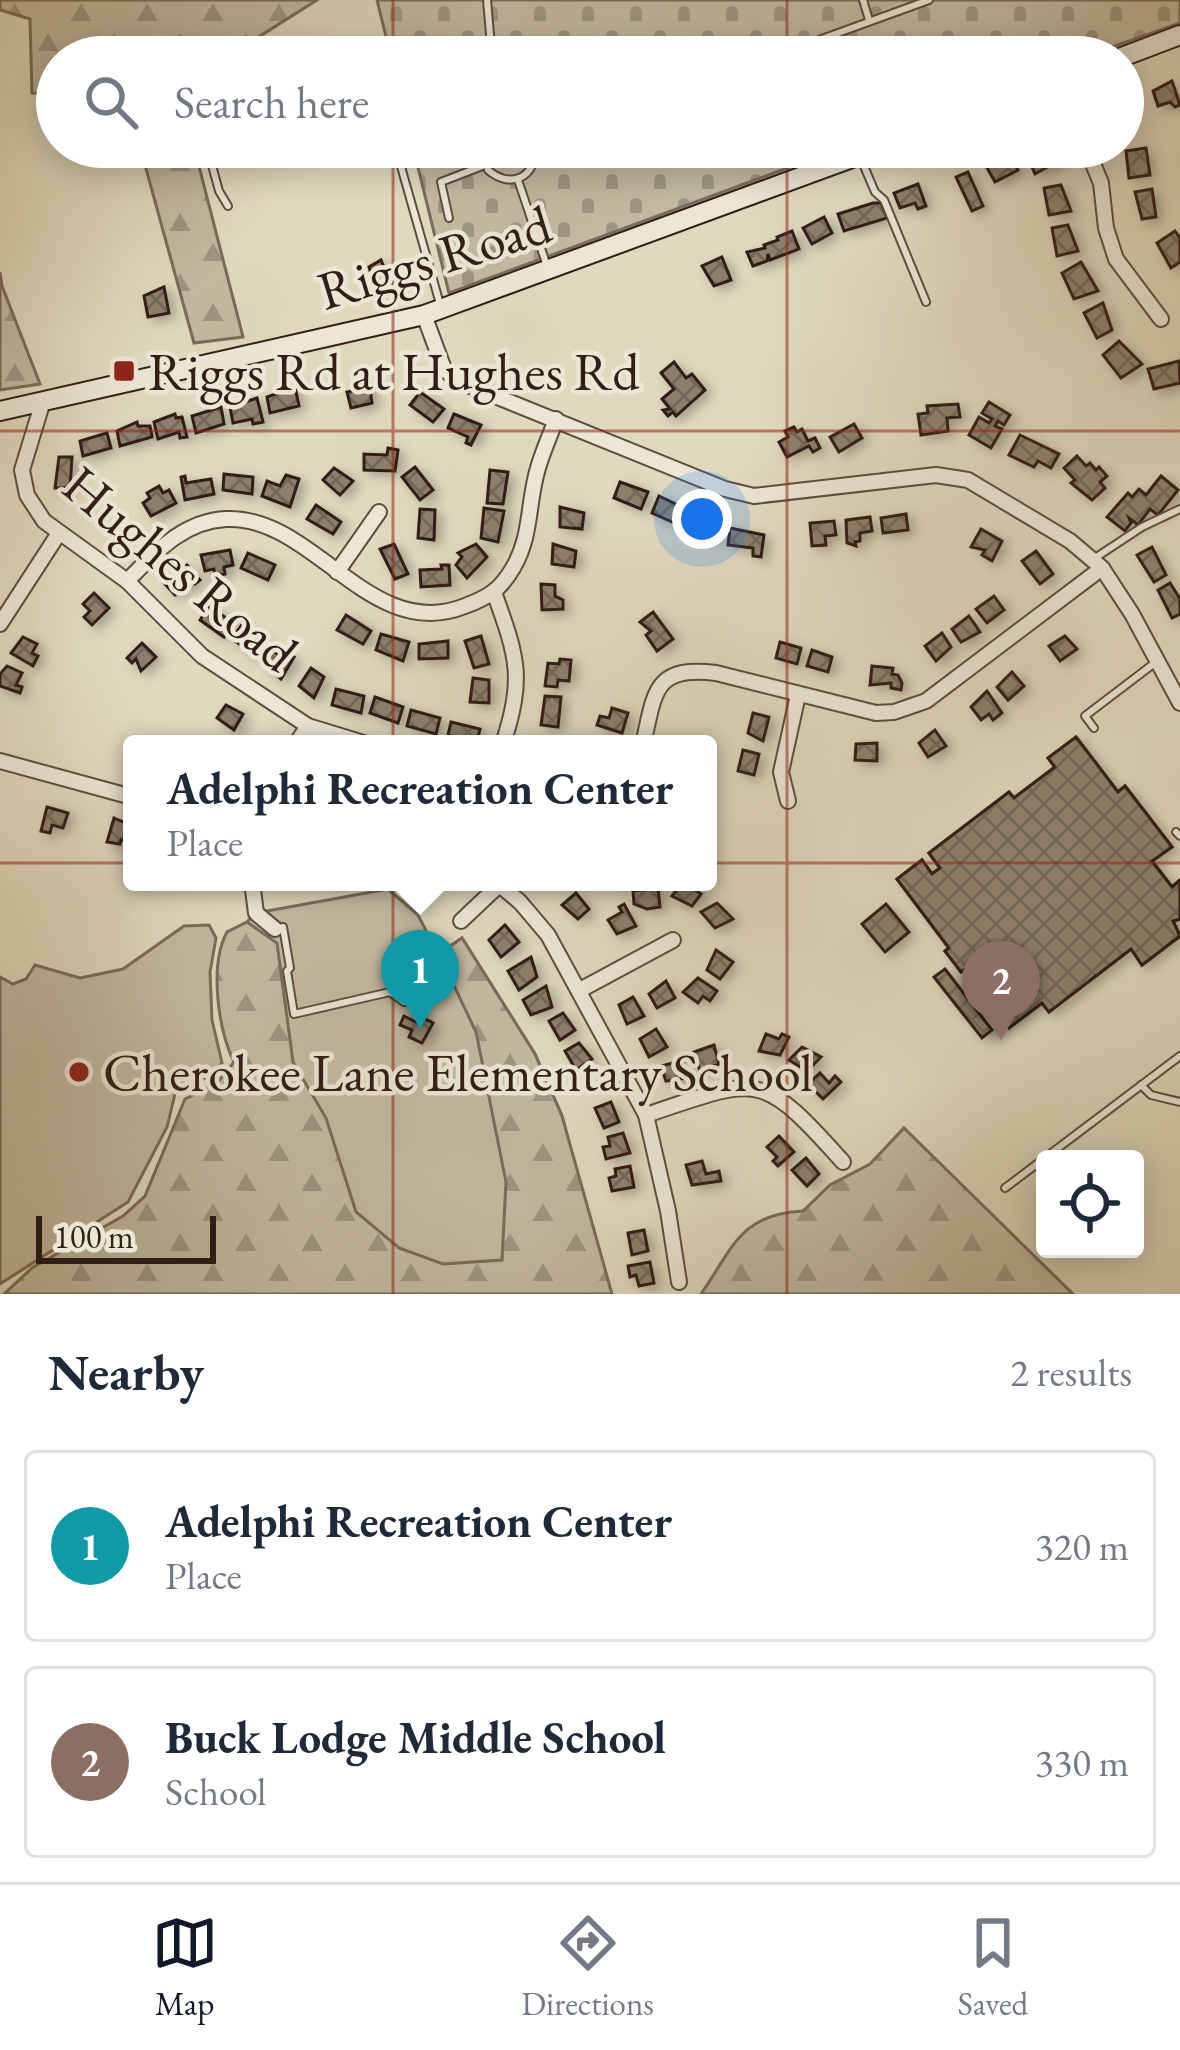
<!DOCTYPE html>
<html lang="en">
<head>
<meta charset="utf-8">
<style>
  body { margin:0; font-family:"EB Garamond",serif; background:#f6f6f7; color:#1f2937 }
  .controls { position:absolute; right:36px; bottom:36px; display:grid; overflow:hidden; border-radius:12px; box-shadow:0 6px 30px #0003 }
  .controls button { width:108px; height:108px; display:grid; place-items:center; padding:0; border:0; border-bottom:3px solid #e0e1e3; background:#fff; color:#1f2937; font:60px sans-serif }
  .scale { position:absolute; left:36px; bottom:30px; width:180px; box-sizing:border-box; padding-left:12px; border:6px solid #301f14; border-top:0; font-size:33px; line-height:42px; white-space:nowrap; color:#301f14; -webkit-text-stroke:9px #ebe6d5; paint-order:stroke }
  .you { position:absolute; left:702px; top:519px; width:42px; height:42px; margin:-30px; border:9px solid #fff; border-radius:50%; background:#1a73e8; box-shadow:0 0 0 18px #1a73e833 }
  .badge { display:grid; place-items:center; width:78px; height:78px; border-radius:50%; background:#111827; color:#fff; font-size:39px; font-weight:700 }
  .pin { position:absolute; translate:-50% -99px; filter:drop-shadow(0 3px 6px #0008) }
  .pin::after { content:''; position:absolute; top:63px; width:42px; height:36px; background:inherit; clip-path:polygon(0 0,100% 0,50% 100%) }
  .popup { position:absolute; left:123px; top:735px; width:594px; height:156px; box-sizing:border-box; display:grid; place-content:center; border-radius:12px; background:#fff; filter:drop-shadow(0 3px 9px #0005); font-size:39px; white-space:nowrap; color:#747a83 }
  .popup b { font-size:45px; color:#1f2937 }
  .popup::after { content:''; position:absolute; left:50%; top:100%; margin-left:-24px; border:24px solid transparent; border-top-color:#fff }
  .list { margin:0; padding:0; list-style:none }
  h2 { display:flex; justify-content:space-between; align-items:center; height:156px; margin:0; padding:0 48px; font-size:51px }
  h2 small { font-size:39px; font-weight:400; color:#747a83 }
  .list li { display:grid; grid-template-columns:78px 1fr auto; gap:36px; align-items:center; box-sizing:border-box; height:192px; margin:0 24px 24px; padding:0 24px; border:3px solid #e0e1e3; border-radius:12px }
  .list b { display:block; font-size:45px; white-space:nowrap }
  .list p { margin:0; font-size:39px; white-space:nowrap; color:#747a83 }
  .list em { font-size:39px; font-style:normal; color:#747a83 }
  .icon { flex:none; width:66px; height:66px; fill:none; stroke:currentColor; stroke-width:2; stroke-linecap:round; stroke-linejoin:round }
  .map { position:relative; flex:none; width:1180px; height:1294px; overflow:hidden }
  .search { position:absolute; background:#fff; box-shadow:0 6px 30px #0003; left:36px; right:36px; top:36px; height:132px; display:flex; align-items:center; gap:30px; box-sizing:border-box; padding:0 42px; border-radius:66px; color:#747a83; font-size:45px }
  .sheet { height:588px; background:#fff }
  nav { display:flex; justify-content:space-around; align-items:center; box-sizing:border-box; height:168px; border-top:3px solid #e0e1e3; background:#fff; font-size:33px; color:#747a83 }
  nav a { display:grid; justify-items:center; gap:6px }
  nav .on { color:#111827 }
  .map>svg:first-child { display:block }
  .green { fill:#c2b9a1; stroke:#796c5a; stroke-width:3 }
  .forest { fill:url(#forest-firs); stroke:#796c5a; stroke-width:3 }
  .cemetery { fill:url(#cemetery-stones); stroke:#796c5a; stroke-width:3 }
  .building { fill:url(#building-cross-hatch); stroke:#301f14; stroke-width:3; fill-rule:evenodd; filter:url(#shadow) }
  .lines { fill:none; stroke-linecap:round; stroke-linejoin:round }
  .service-casing { stroke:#5c4e3e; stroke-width:10 }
  .minor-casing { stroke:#5c4e3e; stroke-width:18 }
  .secondary-casing { stroke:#301f14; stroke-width:22 }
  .service { stroke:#ebe6d5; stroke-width:6 }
  .minor { stroke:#ebe6d5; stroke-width:14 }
  .secondary { stroke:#ebe6d5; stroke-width:18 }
  .grid { fill:none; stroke:#8f2418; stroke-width:3; stroke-opacity:0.55 }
  .poi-dot { fill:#8f2418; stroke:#ebe6d5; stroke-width:4.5 }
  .labels { text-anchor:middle; stroke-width:9; stroke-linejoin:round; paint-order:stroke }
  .street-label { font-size:54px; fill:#301f14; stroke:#ebe6d5 }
  .poi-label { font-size:54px; fill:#301f14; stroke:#ebe6d5; text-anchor:start }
</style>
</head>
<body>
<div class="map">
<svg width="1180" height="1294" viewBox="0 0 1180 1294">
  <defs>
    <pattern id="forest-firs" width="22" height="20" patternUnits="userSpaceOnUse" patternTransform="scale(3)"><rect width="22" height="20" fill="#c2b9a1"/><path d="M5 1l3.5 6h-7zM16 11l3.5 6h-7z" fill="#9e9682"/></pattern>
    <pattern id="cemetery-stones" width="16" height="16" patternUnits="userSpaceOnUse" patternTransform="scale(3)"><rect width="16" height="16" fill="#c2b9a1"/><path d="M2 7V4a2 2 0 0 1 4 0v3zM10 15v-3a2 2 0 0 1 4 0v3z" fill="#9e9682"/></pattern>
    <pattern id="building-cross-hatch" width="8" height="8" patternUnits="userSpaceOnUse" patternTransform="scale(3)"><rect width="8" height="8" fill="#8c806c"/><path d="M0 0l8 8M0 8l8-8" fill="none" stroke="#736858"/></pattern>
    <filter id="shadow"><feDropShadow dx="6" dy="4" stdDeviation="6" flood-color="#0004"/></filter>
  </defs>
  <rect width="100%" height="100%" fill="#e0d9be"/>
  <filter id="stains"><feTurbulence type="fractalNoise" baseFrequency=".00167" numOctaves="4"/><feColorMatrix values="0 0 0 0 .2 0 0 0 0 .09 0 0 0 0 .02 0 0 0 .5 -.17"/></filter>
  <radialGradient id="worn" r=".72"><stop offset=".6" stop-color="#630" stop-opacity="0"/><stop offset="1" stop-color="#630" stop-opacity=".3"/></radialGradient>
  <!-- green -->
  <g class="green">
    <polygon points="388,889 418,915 438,954 462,938 535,1054 562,1116 600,1262 393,1277 331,1224 247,922 256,913"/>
    <polygon points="209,925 216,938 210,972 212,1020 222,1063 205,1078 175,1094 167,1127 128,1202 0,1284 0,977 13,984 26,979 35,965 80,978 123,969 184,926"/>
  </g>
  <!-- forest -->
  <g class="forest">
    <polygon points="0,0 317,0 227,57 57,57 57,94 32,93 30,19 0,10"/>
    <polygon points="140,147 194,147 243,337 194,343"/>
    <polygon points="0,272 2,286 40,384 0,390"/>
    <path d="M247,922L277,943L293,1062L326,1118L356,1212L399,1248L443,1264L502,1260L506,1182L476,1032L439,954L462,938L535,1054L562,1116L612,1294H4L32,1268L123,1216L145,1196L185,1099L217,1083L234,1062C218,1029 209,965 227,932Z"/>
    <path d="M904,1128L1073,1294H701C733,1248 740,1214 803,1211L830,1185L870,1164Z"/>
  </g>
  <!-- cemetery -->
  <g class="cemetery">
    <polygon points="377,0 1180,0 1180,23 1084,57 391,57"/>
    <polygon points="413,147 844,147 449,293"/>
  </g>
  <!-- building -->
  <g class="building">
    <polygon points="1172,81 1180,105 1175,107 1170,102 1158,106 1153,91"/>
    <polygon points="1029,147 1051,147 1060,160 1035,174 1032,167 1037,165"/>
    <polygon points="1146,148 1150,175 1129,178 1126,151"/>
    <polygon points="1008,150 1018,170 995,182 986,166"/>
    <polygon points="968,172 983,206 972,211 956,177"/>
    <polygon points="918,184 926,206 918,209 915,203 900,208 894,193"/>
    <polygon points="1061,185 1071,211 1049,215 1044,188"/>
    <polygon points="1152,189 1156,217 1142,219 1135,192"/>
    <polygon points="873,203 881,203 887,218 844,231 838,214"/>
    <polygon points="824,217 832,233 812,244 803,228"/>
    <polygon points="1068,225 1078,251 1057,256 1052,228"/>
    <polygon points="792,231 799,249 770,260 768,254 767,261 753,266 747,252 765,248 764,245 778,240 777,237"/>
    <polygon points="1175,231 1180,238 1180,262 1171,268 1157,243"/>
    <polygon points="722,257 731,280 714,286 702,266"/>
    <polygon points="381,260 392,286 376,291 369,267"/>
    <polygon points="1081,262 1098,291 1074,299 1062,273"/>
    <polygon points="164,287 169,313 148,317 144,296"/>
    <polygon points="1103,303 1112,330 1097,338 1084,313"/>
    <polygon points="1119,341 1142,364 1121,378 1103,355"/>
    <polygon points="1179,361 1180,383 1154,389 1148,369"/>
    <polygon points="674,362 686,378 692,374 705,390 676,416 673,412 668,416 663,410 670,409 662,399 674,389 661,373"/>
    <polygon points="368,375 372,403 351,408 347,392 359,389 358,377"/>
    <polygon points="295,387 299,406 270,413 267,397"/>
    <polygon points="420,392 444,409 433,422 410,405"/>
    <polygon points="257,398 263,422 253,424 252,419 233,423 230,407"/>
    <polygon points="989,402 1010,415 1004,425 998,421 995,426 1002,429 991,448 969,435 979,417 989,423 992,419 982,413"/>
    <polygon points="958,404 960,417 947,418 948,431 921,435 918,414 928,413 927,406"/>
    <polygon points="221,407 224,424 196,433 192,416"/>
    <polygon points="175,414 176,418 182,417 187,437 180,438 179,432 158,439 154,422"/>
    <polygon points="454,414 481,425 471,445 466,443 468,437 448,428"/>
    <polygon points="137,422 138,426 150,426 152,437 120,446 117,431"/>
    <polygon points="854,424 862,438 839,452 830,437"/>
    <polygon points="794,427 797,432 802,429 808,441 815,438 820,448 813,452 809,446 787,457 779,442 788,437 785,431"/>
    <polygon points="107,433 111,448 83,456 80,441"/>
    <polygon points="1020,435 1059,454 1051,468 1038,461 1034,467 1009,455"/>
    <polygon points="388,448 398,450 395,471 364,470 364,454 387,455"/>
    <polygon points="1077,456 1086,466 1090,463 1096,470 1099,467 1107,476 1100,482 1105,488 1092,500 1071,483 1075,480 1064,468"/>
    <polygon points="59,457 72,457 70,488 55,488"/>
    <polygon points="415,467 433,490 420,500 402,477"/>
    <polygon points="334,468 353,481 340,495 323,480"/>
    <polygon points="490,470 508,472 503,504 487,503"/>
    <polygon points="224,474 253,477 252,494 223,490"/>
    <polygon points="286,475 299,479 290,507 262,496 267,481 280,486"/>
    <polygon points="185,476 186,483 211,479 214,494 185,500 181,477"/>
    <polygon points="1161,476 1178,490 1158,515 1150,509 1138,525 1129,518 1131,523 1125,531 1107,517 1128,493 1132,497 1139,489 1146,495"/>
    <polygon points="620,482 648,492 641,509 614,498"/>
    <polygon points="159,486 163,493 169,490 176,503 151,516 143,503 150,498 147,493"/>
    <polygon points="659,496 686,509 679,525 652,513"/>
    <polygon points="316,505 341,522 333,534 307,519"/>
    <polygon points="560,507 584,513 582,529 560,527"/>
    <polygon points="484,508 504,511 498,542 481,538"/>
    <polygon points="420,509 435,510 434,540 418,538"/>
    <polygon points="694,512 721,522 713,541 687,528"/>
    <polygon points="906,514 908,530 883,533 881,518"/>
    <polygon points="870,517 872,531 860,533 860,541 855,542 856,546 847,543 846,520"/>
    <polygon points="834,521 836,535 825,536 826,545 812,546 810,523"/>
    <polygon points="730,528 764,535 761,557 753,556 753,548 728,545"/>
    <polygon points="981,529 1002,541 992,561 982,555 985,550 971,547"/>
    <polygon points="394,544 408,574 395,579 380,549"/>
    <polygon points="476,544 487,557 467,578 456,565 462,557 458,553"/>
    <polygon points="553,544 576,551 574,567 552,564"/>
    <polygon points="1152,547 1166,575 1154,582 1137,555"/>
    <polygon points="230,550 233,565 224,567 225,574 215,576 214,569 205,571 201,555"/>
    <polygon points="1036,551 1053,574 1040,584 1022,561"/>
    <polygon points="248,553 275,565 268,580 241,568"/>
    <polygon points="187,565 200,580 195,584 192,581 175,595 164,583"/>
    <polygon points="441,565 449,565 450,585 421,587 420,570 442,569"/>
    <polygon points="1170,583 1180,599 1180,614 1172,618 1158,590"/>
    <polygon points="541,584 555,585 555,596 563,600 563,609 542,610"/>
    <polygon points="94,593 109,608 92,625 84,617 90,611 83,604"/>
    <polygon points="994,596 1004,610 987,623 976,609"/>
    <polygon points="209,606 233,623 224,637 200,620"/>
    <polygon points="653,612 673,639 657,651 646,635 651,631 640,622"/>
    <polygon points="346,615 371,631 363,644 337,630"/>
    <polygon points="969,616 980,632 961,642 952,629"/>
    <polygon points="241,626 265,644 256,656 232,639"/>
    <polygon points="942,633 951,647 936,661 925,646"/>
    <polygon points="381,634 409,642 403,661 376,650"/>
    <polygon points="481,636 489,664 474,668 465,641"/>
    <polygon points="1065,636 1077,649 1060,661 1049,646"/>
    <polygon points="23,637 37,644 32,653 38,656 33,666 11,653"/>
    <polygon points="448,641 448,658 419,659 419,644"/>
    <polygon points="780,642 801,648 797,664 776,658"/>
    <polygon points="142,643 156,657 141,671 136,659 132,663 127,658"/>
    <polygon points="271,650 283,657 286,653 294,657 281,679 263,664"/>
    <polygon points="812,650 832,657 828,672 807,666"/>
    <polygon points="560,659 571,660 569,681 558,680 557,687 545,686 548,663 559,664"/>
    <polygon points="7,666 22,673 16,685 22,687 20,693 0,686 0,674"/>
    <polygon points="872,666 893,668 892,674 898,675 902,683 901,690 891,688 891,683 870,685"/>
    <polygon points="311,668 324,677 314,698 299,686"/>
    <polygon points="1012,672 1024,686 1008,700 997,687"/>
    <polygon points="473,678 489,680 489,703 470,702"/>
    <polygon points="336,689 364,696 361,713 332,705"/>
    <polygon points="987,691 1002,713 993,720 989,714 981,720 971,707"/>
    <polygon points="545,696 561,697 558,727 541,725"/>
    <polygon points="375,697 403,707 398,723 370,713"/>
    <polygon points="226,705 243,714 234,730 217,718"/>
    <polygon points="612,708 628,713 622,733 597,725 600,716 609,718"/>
    <polygon points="411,710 440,718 436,734 407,726"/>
    <polygon points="753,713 769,717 763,741 748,733"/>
    <polygon points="451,722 480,729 476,744 448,735"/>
    <polygon points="935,730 946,746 928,757 919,743"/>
    <path d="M1076,737L1118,792L1125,786L1172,847L1152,861L1172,887L1180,880V919L1173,921L1180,936L1142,965L1131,949L1049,1012L1042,1003L1009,1028L965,969L961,972L945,951L949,948L897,879L922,860L932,874L940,868L929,853L1009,792L1014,798L1055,767L1048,758ZM1128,799L1160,841L1147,850L1116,808ZM1094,820L1128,866L1100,887L1065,841ZM1026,826L1039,843L957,906L938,881L946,874L953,882ZM1059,868L1072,885L1005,936L992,919ZM1091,910L1104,927L1029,984L1036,993L1029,998L1010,973Z"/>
    <polygon points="1076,737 1118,792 1125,786 1172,847 1152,861 1172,887 1180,880 1180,919 1173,921 1180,936 1142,965 1131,949 1049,1012 1042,1003 1009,1028 965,969 961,972 945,951 949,948 897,879 922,860 932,874 940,868 929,853 1009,792 1014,798 1055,767 1048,758"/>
    <polygon points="877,743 877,761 855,760 856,744"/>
    <polygon points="743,750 759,754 754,775 738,771"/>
    <polygon points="47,807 68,813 63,828 52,825 50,833 41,831"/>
    <polygon points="114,818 132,826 129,841 121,840 120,844 107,842"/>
    <polygon points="683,882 701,894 692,906 672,896"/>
    <polygon points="658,888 660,907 647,909 634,904 633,891"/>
    <polygon points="576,893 589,909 578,919 562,905"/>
    <polygon points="717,903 733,919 715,928 701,912"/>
    <polygon points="624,904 636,926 617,934 608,920 622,912 619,907"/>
    <polygon points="886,904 909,932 885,952 862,924"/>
    <polygon points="505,925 519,942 501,957 489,940"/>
    <polygon points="716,950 733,962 720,979 707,970"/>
    <polygon points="531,957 537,977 519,990 508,971"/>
    <polygon points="945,969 992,1030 982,1038 934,977"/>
    <polygon points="698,978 717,991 710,1001 703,996 698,1003 683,992"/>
    <polygon points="666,981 675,998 657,1008 649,994"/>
    <polygon points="546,986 552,1007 531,1015 523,1000"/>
    <polygon points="633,997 644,1016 627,1024 619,1005"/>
    <polygon points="563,1013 575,1030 560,1040 549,1021"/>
    <polygon points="404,1016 416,1022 419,1016 433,1023 422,1043 409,1037 412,1030 400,1025"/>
    <polygon points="656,1029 667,1047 649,1057 640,1039"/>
    <polygon points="766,1034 779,1039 782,1034 789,1037 780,1055 759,1051"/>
    <polygon points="579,1043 592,1059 576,1070 565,1051"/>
    <polygon points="714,1045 719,1064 700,1071 694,1052"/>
    <polygon points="802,1047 821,1057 807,1071 789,1060"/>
    <polygon points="683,1060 687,1078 666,1081 661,1066"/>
    <polygon points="820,1073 829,1083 835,1076 841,1082 823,1099 808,1084"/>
    <polygon points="611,1102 619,1122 604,1128 595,1108"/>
    <polygon points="623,1133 630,1153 606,1159 603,1147 610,1146 608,1137"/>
    <polygon points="779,1136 794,1152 778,1166 773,1161 777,1157 767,1147"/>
    <polygon points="806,1158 819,1174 807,1186 792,1170"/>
    <polygon points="702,1161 706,1174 719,1171 721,1181 692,1185 686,1165"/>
    <polygon points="630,1166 634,1187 612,1191 609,1178 616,1176 615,1169"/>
    <polygon points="644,1230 648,1251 632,1255 628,1233"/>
    <polygon points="650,1262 654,1283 639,1286 636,1275 630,1277 628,1266"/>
  </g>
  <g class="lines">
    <defs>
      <g id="service">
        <polyline points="487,0 492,57"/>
        <polyline points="863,0 869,20"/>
        <polyline points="772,57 929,0"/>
        <polyline points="207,147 219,191 228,206"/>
        <path d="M484,147L488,170C511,190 537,177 535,147"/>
        <polyline points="861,159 875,192 884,200 926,302"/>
        <polyline points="400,163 440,304"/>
        <polyline points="518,180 548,269"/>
        <polyline points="449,218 441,182 485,165"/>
        <polyline points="1095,558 1142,527 1180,509"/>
        <polyline points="1094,728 1085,716 1156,662"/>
        <polyline points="1176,832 1180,836"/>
        <polyline points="278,928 283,927 290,968 287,971 294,1014 390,992 404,1002 422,999 427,1005"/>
        <polyline points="1141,1085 1151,1095 1180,1102"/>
        <polyline points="1005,1188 1180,1056"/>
      </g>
      <g id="minor">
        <polyline points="1086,147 1101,183 1106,228 1116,259 1161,319"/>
        <polyline points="424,315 444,369 458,381 725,489 754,496 936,475 968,480 1070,541 1102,568 1132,614 1180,703"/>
        <polyline points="43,401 22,470 27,495 44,521 127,581 202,656 308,726 367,744"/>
        <polyline points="337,572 379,512"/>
        <path d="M127,581C155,553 183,521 226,519C314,515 370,644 465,606C489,597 500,590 513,568C530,539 528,511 535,480C539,459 549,439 556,419"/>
        <path d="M495,595C518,659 524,678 503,744"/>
        <polyline points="0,624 59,533"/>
        <polyline points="296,744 308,726 332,744"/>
        <path d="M643,744C655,693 653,665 716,673L876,713L894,712L926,701L1102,568"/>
        <polyline points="0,761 132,797"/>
        <polyline points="788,801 781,772 798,695"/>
        <polyline points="252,882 256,913 275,929"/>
        <polyline points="496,882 520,902 548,935 646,1115 668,1211 679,1282"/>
        <polyline points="461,921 499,885"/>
        <polyline points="580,990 673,940"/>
        <path d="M646,1115C759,1077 760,1069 843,1162"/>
      </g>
      <g id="secondary">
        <polyline points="1122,57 1180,35"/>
        <polyline points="0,411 424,315 882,147"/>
      </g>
    </defs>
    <!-- service casing -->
    <use href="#service" class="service-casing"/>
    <!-- minor casing -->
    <use href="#minor" class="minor-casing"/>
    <!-- secondary casing -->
    <use href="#secondary" class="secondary-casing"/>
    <!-- service -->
    <use href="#service" class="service"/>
    <!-- minor -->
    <use href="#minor" class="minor"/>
    <!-- secondary -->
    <use href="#secondary" class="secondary"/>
  </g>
  <!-- grid -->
  <path class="grid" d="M393,0V57M787,0V57M393,147V1294M787,147V1294M0,431H1180M0,863H1180"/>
  <!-- markers -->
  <g class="poi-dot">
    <rect x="112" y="359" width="24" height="24" rx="6"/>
    <circle cx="79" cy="1072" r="12"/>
  </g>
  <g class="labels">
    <!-- street labels -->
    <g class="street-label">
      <text transform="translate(434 257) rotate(-17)" y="19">Riggs Road</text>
      <text transform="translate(181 568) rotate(40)" y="19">Hughes Road</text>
    </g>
    <!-- poi labels -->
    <g class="poi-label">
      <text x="148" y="390">Riggs Rd at Hughes Rd</text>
      <text x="103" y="1091">Cherokee Lane Elementary School</text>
    </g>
  </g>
  <rect width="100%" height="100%" filter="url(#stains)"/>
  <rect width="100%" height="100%" fill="url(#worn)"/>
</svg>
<div class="controls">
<button><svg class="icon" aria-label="locate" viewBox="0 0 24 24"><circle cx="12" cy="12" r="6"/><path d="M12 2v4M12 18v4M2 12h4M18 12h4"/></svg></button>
</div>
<div class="scale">100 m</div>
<div class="you"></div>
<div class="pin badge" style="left:420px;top:1029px;background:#0f9aa8">1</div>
<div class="popup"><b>Adelphi Recreation Center</b>Place</div>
<div class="pin badge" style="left:1001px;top:1040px;background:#8d6e63">2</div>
<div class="search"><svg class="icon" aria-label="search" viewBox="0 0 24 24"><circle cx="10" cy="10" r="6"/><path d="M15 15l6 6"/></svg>Search here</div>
</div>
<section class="sheet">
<h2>Nearby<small>2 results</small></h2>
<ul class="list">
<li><span class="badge" style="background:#0f9aa8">1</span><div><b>Adelphi Recreation Center</b><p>Place</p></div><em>320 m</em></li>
<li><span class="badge" style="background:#8d6e63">2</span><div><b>Buck Lodge Middle School</b><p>School</p></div><em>330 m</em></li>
</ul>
</section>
<nav>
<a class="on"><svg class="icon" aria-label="map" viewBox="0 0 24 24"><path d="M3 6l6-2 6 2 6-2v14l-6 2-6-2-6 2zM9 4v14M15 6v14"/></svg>Map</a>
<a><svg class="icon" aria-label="directions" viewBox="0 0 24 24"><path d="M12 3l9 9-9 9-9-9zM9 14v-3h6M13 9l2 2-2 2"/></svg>Directions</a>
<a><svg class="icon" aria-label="saved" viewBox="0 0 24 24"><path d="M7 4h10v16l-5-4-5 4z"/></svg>Saved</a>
</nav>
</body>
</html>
